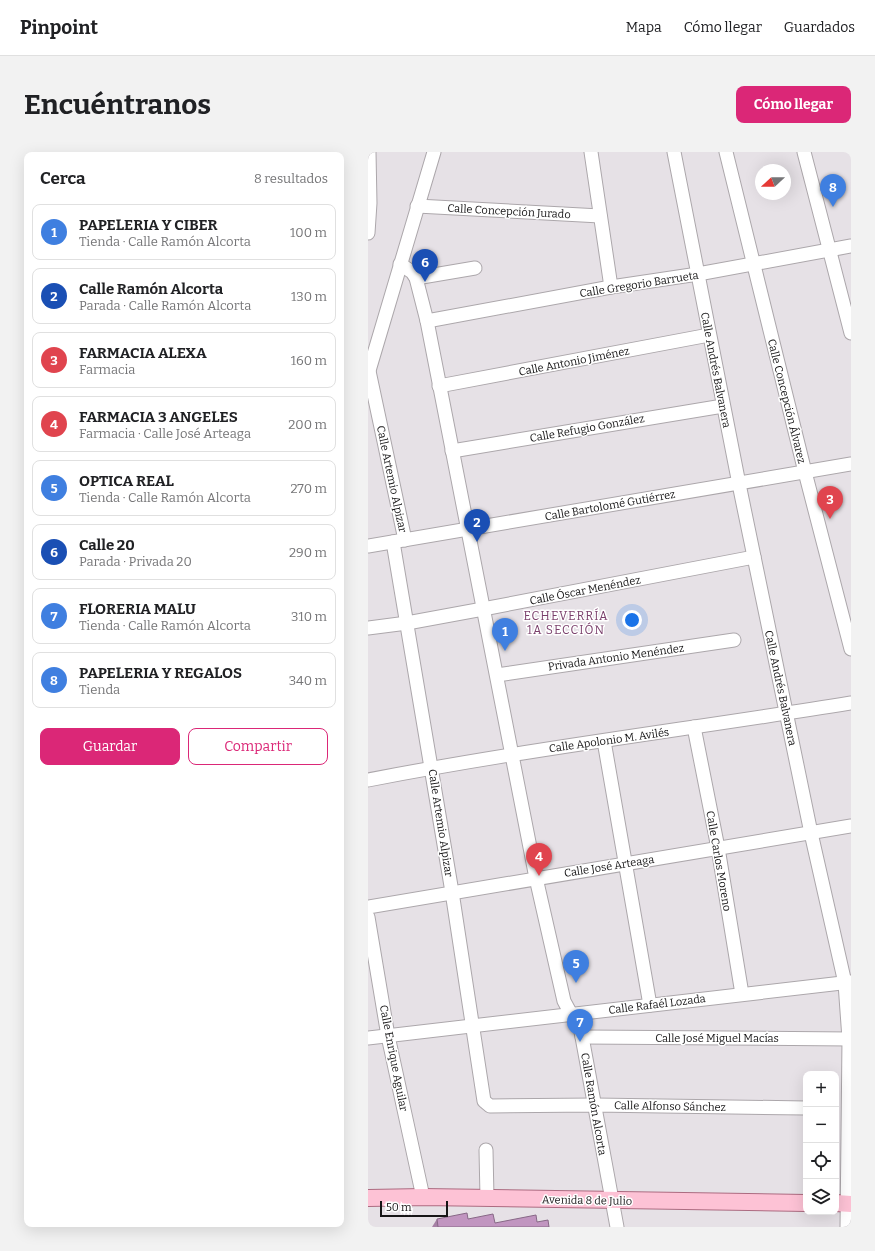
<!DOCTYPE html>
<html lang="es">
<head>
<meta charset="utf-8">
<style>
  body { margin:0; font-family:Bitter,serif; background:#f2f2f2; color:#202124 }
  .controls { position:absolute; right:12px; bottom:12px; display:grid; overflow:hidden; border-radius:8px; box-shadow:0 4px 16px #0002 }
  .controls button { width:36px; height:36px; display:grid; place-items:center; padding:0; border:0; border-bottom:1px solid #e0e0e0; background:#fff; color:#202124; font:20px sans-serif }
  .compass { position:absolute; left:387px; top:12px; width:36px; height:36px; border-radius:50%; background:#fff; box-shadow:0 4px 16px #0002; rotate:249deg }
  .scale { position:absolute; left:12px; bottom:10px; width:68px; box-sizing:border-box; padding-left:4px; border:2px solid #161516; border-top:0; font-size:11px; line-height:14px; white-space:nowrap; color:#161516; -webkit-text-stroke:3px #fff; paint-order:stroke }
  .you { position:absolute; left:264px; top:468px; width:14px; height:14px; margin:-10px; border:3px solid #fff; border-radius:50%; background:#1a73e8; box-shadow:0 0 0 6px #1a73e833 }
  .badge { display:grid; place-items:center; width:26px; height:26px; border-radius:50%; background:#db2777; color:#fff; font-size:13px; font-weight:700 }
  .pin { position:absolute; translate:-50% -33px; filter:drop-shadow(0 1px 2px #0008) }
  .pin::after { content:''; position:absolute; top:21px; width:14px; height:12px; background:inherit; clip-path:polygon(0 0,100% 0,50% 100%) }
  .list { margin:0; padding:0; list-style:none }
  h2 { display:flex; justify-content:space-between; align-items:center; height:52px; margin:0; padding:0 16px; font-size:17px }
  h2 small { font-size:13px; font-weight:400; color:#757577 }
  .list li { display:grid; grid-template-columns:26px 1fr auto; gap:12px; align-items:center; box-sizing:border-box; height:56px; margin:0 8px 8px; padding:0 8px; border:1px solid #e0e0e0; border-radius:8px }
  .list b { display:block; font-size:15px; white-space:nowrap }
  .list p { margin:0; font-size:13px; white-space:nowrap; color:#757577 }
  .list em { font-size:13px; font-style:normal; color:#757577 }
  .actions { display:flex; gap:8px; padding:12px 16px }
  .actions a { flex:1; padding:9px 0; border:1px solid #db2777; border-radius:8px; text-align:center; font-size:14px; color:#db2777 }
  .actions .main { background:#db2777; color:#fff }
  .icon { flex:none; width:22px; height:22px; fill:none; stroke:currentColor; stroke-width:2; stroke-linecap:round; stroke-linejoin:round }
  .map { position:relative; flex:none; width:483px; height:1075px; overflow:hidden; border-radius:8px }
  header { display:flex; align-items:center; gap:24px; box-sizing:border-box; height:56px; padding:0 20px; background:#fff; border-bottom:1px solid #e0e0e0 }
  header strong { font-size:19px }
  nav { display:flex; gap:22px; margin-inline-start:auto; font-size:14px }
  .intro { display:flex; align-items:center; justify-content:space-between; box-sizing:border-box; height:96px; padding:0 24px }
  h1 { margin:0; font-size:28px }
  .button { padding:10px 18px; border-radius:8px; background:#db2777; color:#fff; font-size:14px; font-weight:700 }
  main { display:flex; gap:24px; padding:0 24px }
  aside { flex:1; background:#fff; border-radius:8px; box-shadow:0 4px 16px #0002 }
  .map>svg:first-child { display:block }
  .lines { fill:none; stroke-linecap:round; stroke-linejoin:round }
  .minor-casing { stroke:#aca7ab; stroke-width:15 }
  .major-casing { stroke:#ac6b80; stroke-width:18 }
  .minor { stroke:#fff; stroke-width:13 }
  .major { stroke:#fdc2d5; stroke-width:16 }
  .wall { fill:#a680a5 }
  .building { fill:#c195c0; stroke:#876886 }
  .labels { text-anchor:middle; stroke-width:3; stroke-linejoin:round; paint-order:stroke }
  .street-label { font-size:11px; fill:#161516; stroke:#fff }
  .neighbourhood-label { font-size:12px; letter-spacing:1px; fill:#7a3f6b; stroke:#fff }
</style>
</head>
<body>
<header>
<strong>Pinpoint</strong>
<nav><a>Mapa</a><a>Cómo llegar</a><a>Guardados</a></nav>
</header>
<div class="intro"><h1>Encuéntranos</h1><a class="button">Cómo llegar</a></div>
<main>
<aside>
<h2>Cerca<small>8 resultados</small></h2>
<ul class="list">
<li><span class="badge" style="background:#3f7fe0">1</span><div><b>PAPELERIA Y CIBER</b><p>Tienda · Calle Ramón Alcorta</p></div><em>100 m</em></li>
<li><span class="badge" style="background:#1a4fb4">2</span><div><b>Calle Ramón Alcorta</b><p>Parada · Calle Ramón Alcorta</p></div><em>130 m</em></li>
<li><span class="badge" style="background:#e0444e">3</span><div><b>FARMACIA ALEXA</b><p>Farmacia</p></div><em>160 m</em></li>
<li><span class="badge" style="background:#e0444e">4</span><div><b>FARMACIA 3 ANGELES</b><p>Farmacia · Calle José Arteaga</p></div><em>200 m</em></li>
<li><span class="badge" style="background:#3f7fe0">5</span><div><b>OPTICA REAL</b><p>Tienda · Calle Ramón Alcorta</p></div><em>270 m</em></li>
<li><span class="badge" style="background:#1a4fb4">6</span><div><b>Calle 20</b><p>Parada · Privada 20</p></div><em>290 m</em></li>
<li><span class="badge" style="background:#3f7fe0">7</span><div><b>FLORERIA MALU</b><p>Tienda · Calle Ramón Alcorta</p></div><em>310 m</em></li>
<li><span class="badge" style="background:#3f7fe0">8</span><div><b>PAPELERIA Y REGALOS</b><p>Tienda</p></div><em>340 m</em></li>
</ul>
<div class="actions"><a class="main">Guardar</a><a>Compartir</a></div>
</aside>
<div class="map">
<svg width="483" height="1075" viewBox="0 0 483 1075">
  <rect width="100%" height="100%" fill="#e6e1e6"/>
  <g class="lines">
    <defs>
      <g id="minor">
        <polyline points="223,0 243,135"/>
        <polyline points="306,0 371,332 443,681 477,831 481,887 479,1075"/>
        <polyline points="358,0 437,320 483,497"/>
        <polyline points="436,0 483,181"/>
        <polyline points="49,54 232,64"/>
        <polyline points="0,81 2,51 1,0"/>
        <polyline points="32,112 44,120 48,126 59,169 168,726 196,849 203,862 207,867 212,875 214,885 249,1075"/>
        <polyline points="48,126 107,116"/>
        <polyline points="59,169 243,135 330,122 483,94"/>
        <polyline points="1,219 37,388"/>
        <polyline points="0,222 66,0"/>
        <polyline points="71,234 341,183"/>
        <polyline points="84,299 355,254"/>
        <polyline points="25,390 84,740 116,949 122,954 227,953 438,956"/>
        <polyline points="0,394 483,312"/>
        <polyline points="0,476 39,471 115,457 386,405"/>
        <polyline points="129,523 366,488"/>
        <polyline points="326,575 350,696 374,842"/>
        <polyline points="236,589 282,853"/>
        <path d="M0,628C160,597 322,577 483,551"/>
        <polyline points="0,755 483,674"/>
        <polyline points="0,765 20,884 55,1045"/>
        <polyline points="214,885 483,887"/>
        <polyline points="0,886 483,830"/>
        <polyline points="118,998 119,1046"/>
      </g>
      <g id="major">
        <polyline points="0,1046 55,1045 438,1051"/>
        <polyline points="468,1051 483,1052"/>
      </g>
    </defs>
    <!-- minor casing -->
    <use href="#minor" class="minor-casing"/>
    <!-- major casing -->
    <use href="#major" class="major-casing"/>
    <!-- minor -->
    <use href="#minor" class="minor"/>
    <!-- major -->
    <use href="#major" class="major"/>
  </g>
  <!-- wall -->
  <polygon class="wall" points="69,1067 100,1067 127,1071 181,1075 64,1075"/>
  <!-- building -->
  <polygon class="building" points="99,1061 100,1067 125,1062 127,1071 168,1063 169,1070 180,1068 181,1075 70,1075 69,1067"/>
  <g class="labels">
    <!-- street labels -->
    <g class="street-label">
      <text transform="translate(141 59) rotate(3)" y="4">Calle Concepción Jurado</text>
      <text transform="translate(271 132) rotate(-9)" y="4">Calle Gregorio Barrueta</text>
      <text transform="translate(206 209) rotate(-11)" y="4">Calle Antonio Jiménez</text>
      <text transform="translate(348 218) rotate(79)" y="4">Calle Andrés Balvanera</text>
      <text transform="translate(419 249) rotate(76)" y="4">Calle Concepción Álvarez</text>
      <text transform="translate(219 276) rotate(-10)" y="4">Calle Refugio González</text>
      <text transform="translate(24 327) rotate(78)" y="4">Calle Artemio Alpizar</text>
      <text transform="translate(242 353) rotate(-10)" y="4">Calle Bartolomé Gutiérrez</text>
      <text transform="translate(217 438) rotate(-11)" y="4">Calle Óscar Menéndez</text>
      <text transform="translate(248 505) rotate(-8)" y="4">Privada Antonio Menéndez</text>
      <text transform="translate(413 536) rotate(78)" y="4">Calle Andrés Balvanera</text>
      <text transform="translate(241 588) rotate(-8)" y="4">Calle Apolonio M. Avilés</text>
      <text transform="translate(73 671) rotate(81)" y="4">Calle Artemio Alpizar</text>
      <text transform="translate(351 709) rotate(80)" y="4">Calle Carlos Moreno</text>
      <text transform="translate(241 714) rotate(-9)" y="4">Calle José Arteaga</text>
      <text transform="translate(289 852) rotate(-7)" y="4">Calle Rafaél Lozada</text>
      <text x="349" y="890">Calle José Miguel Macías</text>
      <text transform="translate(26 906) rotate(79)" y="4">Calle Enrique Aguilar</text>
      <text transform="translate(226 952) rotate(80)" y="4">Calle Ramón Alcorta</text>
      <text transform="translate(302 954) rotate(1)" y="4">Calle Alfonso Sánchez</text>
      <text transform="translate(219 1048) rotate(1)" y="4">Avenida 8 de Julio</text>
    </g>
    <!-- neighbourhood labels -->
    <g class="neighbourhood-label">
      <text x="198" y="468">ECHEVERRÍA<tspan x="198" dy="14">1A SECCIÓN</tspan></text>
    </g>
  </g>
</svg>
<div class="controls">
<button>+</button>
<button>−</button>
<button><svg class="icon" aria-label="locate" viewBox="0 0 24 24"><circle cx="12" cy="12" r="6"/><path d="M12 2v4M12 18v4M2 12h4M18 12h4"/></svg></button>
<button><svg class="icon" aria-label="layers" viewBox="0 0 24 24"><path d="M12 4l9 5-9 5-9-5zM3 14l9 5 9-5"/></svg></button>
</div>
<svg class="compass" viewBox="-18 -18 36 36"><path d="M0-13l5 13h-10z" fill="#e53935"/><path d="M0 13l5-13h-10z" fill="#757577"/></svg>
<div class="scale">50 m</div>
<div class="you"></div>
<div class="pin badge" style="left:137px;top:499px;background:#3f7fe0">1</div>
<div class="pin badge" style="left:109px;top:390px;background:#1a4fb4">2</div>
<div class="pin badge" style="left:462px;top:367px;background:#e0444e">3</div>
<div class="pin badge" style="left:171px;top:724px;background:#e0444e">4</div>
<div class="pin badge" style="left:208px;top:831px;background:#3f7fe0">5</div>
<div class="pin badge" style="left:57px;top:130px;background:#1a4fb4">6</div>
<div class="pin badge" style="left:212px;top:890px;background:#3f7fe0">7</div>
<div class="pin badge" style="left:465px;top:55px;background:#3f7fe0">8</div>
</div>
</main>
</body>
</html>
